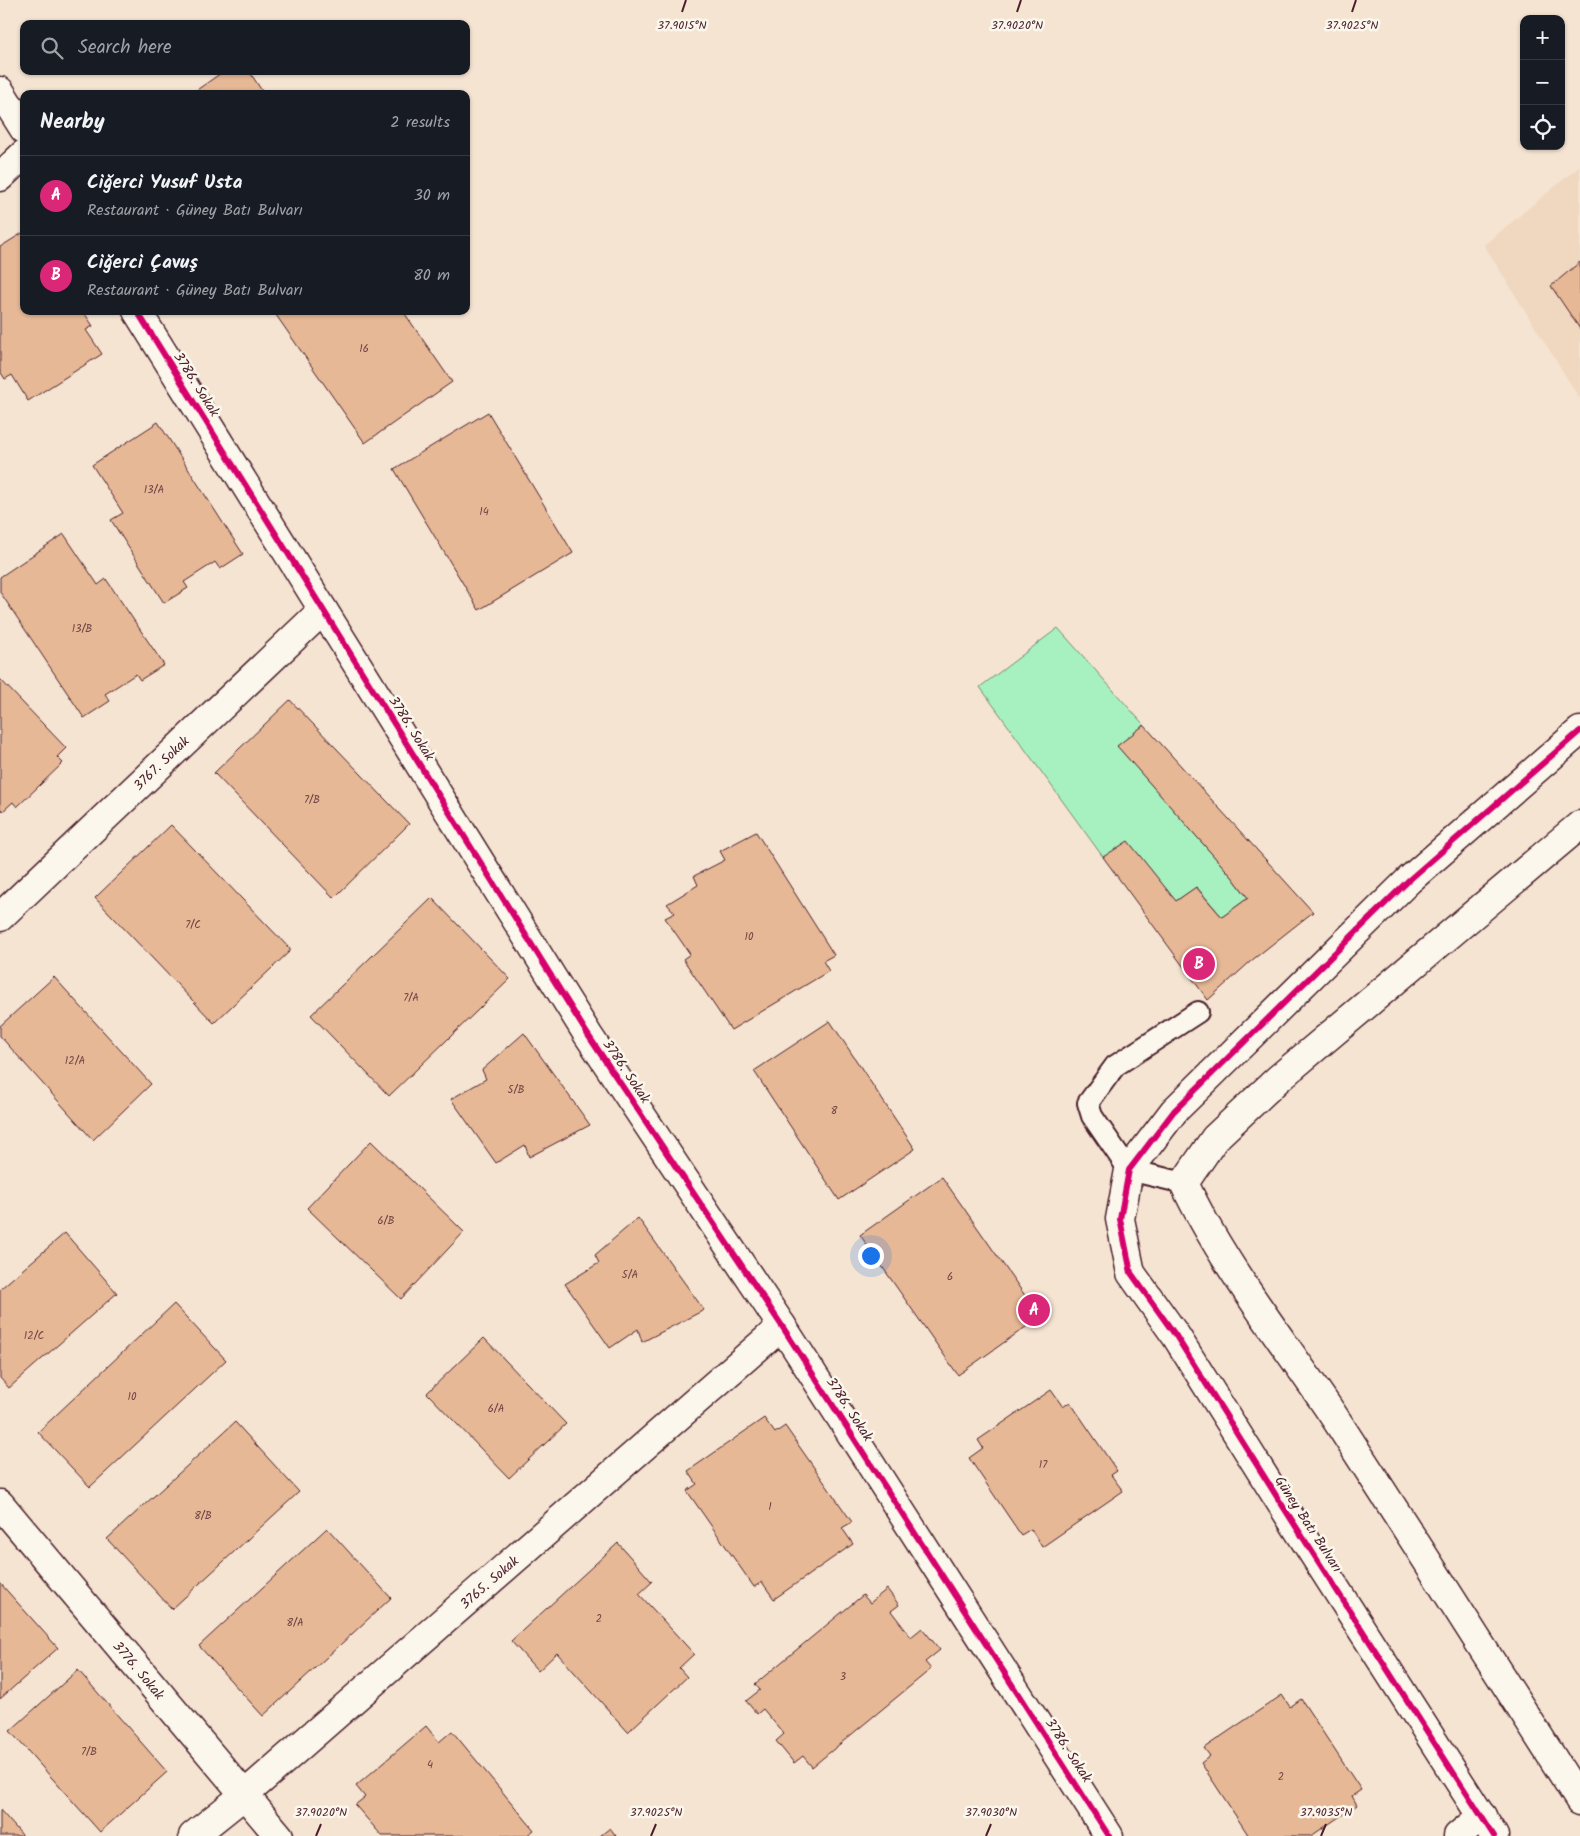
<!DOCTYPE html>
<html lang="en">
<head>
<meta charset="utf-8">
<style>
  body { margin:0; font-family:Kalam,sans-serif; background:#242831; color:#f1f3f6 }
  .controls { position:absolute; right:15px; top:15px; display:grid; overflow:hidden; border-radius:10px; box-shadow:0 1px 4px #0004 }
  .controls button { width:45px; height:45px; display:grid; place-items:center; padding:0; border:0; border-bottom:1px solid #363941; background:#171b24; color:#f1f3f6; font:25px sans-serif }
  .you { position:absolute; left:870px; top:1255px; width:18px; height:18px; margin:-12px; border:4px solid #fff; border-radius:50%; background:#1a73e8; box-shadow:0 0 0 8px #1a73e833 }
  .badge { display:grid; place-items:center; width:32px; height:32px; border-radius:50%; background:#db2777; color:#fff; font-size:16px; font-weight:700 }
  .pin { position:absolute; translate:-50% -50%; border:2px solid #fff; box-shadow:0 1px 5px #0006 }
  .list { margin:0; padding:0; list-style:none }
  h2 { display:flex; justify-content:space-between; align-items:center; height:65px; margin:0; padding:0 20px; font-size:21px }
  h2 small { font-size:16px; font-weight:400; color:#9ea1a6 }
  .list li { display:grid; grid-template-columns:32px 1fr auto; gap:15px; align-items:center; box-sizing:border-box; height:80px; padding:0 20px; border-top:1px solid #363941 }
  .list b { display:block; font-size:19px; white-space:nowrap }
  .list p { margin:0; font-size:16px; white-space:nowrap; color:#9ea1a6 }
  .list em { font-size:16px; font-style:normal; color:#9ea1a6 }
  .icon { flex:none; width:28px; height:28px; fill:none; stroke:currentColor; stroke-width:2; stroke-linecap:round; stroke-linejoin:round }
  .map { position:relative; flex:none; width:1580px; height:1836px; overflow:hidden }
  .search { position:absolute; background:#171b24; box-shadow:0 1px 4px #0004; left:20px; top:20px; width:450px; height:55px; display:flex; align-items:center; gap:12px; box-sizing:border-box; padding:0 18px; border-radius:10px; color:#9ea1a6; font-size:19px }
  .panel { position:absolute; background:#171b24; box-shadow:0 1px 4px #0004; left:20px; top:90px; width:450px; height:225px; border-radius:10px }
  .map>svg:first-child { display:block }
  .built { fill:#f0d7c0 }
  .green { fill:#a7f1c0; stroke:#788876 }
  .building { fill:#e6b896; stroke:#4a1f2b }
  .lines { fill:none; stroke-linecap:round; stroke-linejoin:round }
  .service-casing { stroke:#4a1f2b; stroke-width:24 }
  .minor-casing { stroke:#4a1f2b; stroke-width:31 }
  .tertiary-casing { stroke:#4a1f2b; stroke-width:31 }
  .service { stroke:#fbf7ec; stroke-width:20 }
  .minor { stroke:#fbf7ec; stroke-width:28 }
  .tertiary { stroke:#fbf7ec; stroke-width:28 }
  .cycleway-casing { stroke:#fbf7ec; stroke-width:9 }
  .cycleway { stroke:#d6006c; stroke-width:6 }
  .ticks { fill:none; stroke:#4a1f2b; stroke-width:2 }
  .labels { text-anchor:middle; stroke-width:5; stroke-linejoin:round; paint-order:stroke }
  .number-label { font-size:11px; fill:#714546 }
  .street-label { font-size:14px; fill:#4a1f2b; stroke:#fbf7ec }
  .ticks-label { font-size:12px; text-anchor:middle; fill:#4a1f2b; stroke:#fbf7ec; stroke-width:5; stroke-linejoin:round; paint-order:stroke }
</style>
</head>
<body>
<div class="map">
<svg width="1580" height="1836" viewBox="0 0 1580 1836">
  <rect width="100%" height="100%" fill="#f5e4d2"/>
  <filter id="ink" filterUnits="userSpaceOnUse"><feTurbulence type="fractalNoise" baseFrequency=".02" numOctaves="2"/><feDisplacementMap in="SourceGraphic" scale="10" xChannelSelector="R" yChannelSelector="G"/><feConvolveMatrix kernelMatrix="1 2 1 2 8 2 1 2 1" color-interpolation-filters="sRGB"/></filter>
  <g filter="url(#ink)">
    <!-- built -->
    <polygon class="built" points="1580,166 1580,399 1484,245"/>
    <!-- green -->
    <polygon class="green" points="1058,628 1144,725 1118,746 1233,878 1248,898 1222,917 1197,887 1176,901 1103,857 980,687"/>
    <!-- building -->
    <g class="building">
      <polygon points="224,71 249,71 264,94 191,94"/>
      <polygon points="24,232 24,311 83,311 93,326 86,330 102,354 28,401 12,375 5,379 0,371 0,247"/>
      <polygon points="1580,262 1580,329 1551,286"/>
      <polygon points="282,311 403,311 452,382 365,443 276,315"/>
      <polygon points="488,412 573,553 479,610 394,469"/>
      <polygon points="158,422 243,554 220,569 215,562 184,582 188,588 164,603 111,520 123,513 92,465"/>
      <polygon points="64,534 98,585 106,579 164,665 140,680 136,674 105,694 110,701 84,718 0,592 0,577"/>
      <polygon points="0,679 66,748 57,757 63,763 17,807 13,802 3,811 0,808"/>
      <polygon points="290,700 409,824 334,898 214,773"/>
      <polygon points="1144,725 1313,912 1251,961 1208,1000 1103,857 1128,841 1176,901 1196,887 1222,917 1248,898 1233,878 1117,746"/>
      <polygon points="171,825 291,950 214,1023 95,898"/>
      <polygon points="756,832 834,955 823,961 829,971 731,1030 683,959 690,954 665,918 675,913 667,904 698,885 694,876 725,860 720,851"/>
      <polygon points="432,898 510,979 389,1096 311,1015"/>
      <polygon points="54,977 151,1084 93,1140 0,1036 0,1026"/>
      <polygon points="830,1021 915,1149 839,1200 754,1071"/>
      <polygon points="524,1033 590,1125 529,1157 525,1145 496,1163 451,1099 486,1079 482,1070"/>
      <polygon points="371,1141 464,1232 401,1299 307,1208"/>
      <polygon points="942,1177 1040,1317 958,1375 860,1235"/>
      <polygon points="638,1218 704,1310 642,1342 638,1329 610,1348 565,1284 599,1263 595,1255"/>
      <polygon points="65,1233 117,1293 9,1388 0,1378 0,1289"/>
      <polygon points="174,1304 226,1360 90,1487 38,1432"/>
      <polygon points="484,1338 566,1424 509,1478 427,1393"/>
      <polygon points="1051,1390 1063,1407 1070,1402 1117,1471 1111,1475 1123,1491 1042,1547 1031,1529 1021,1535 969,1458 983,1448 978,1440"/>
      <polygon points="764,1418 775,1433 785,1426 852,1522 842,1528 853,1544 774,1599 762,1582 754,1587 687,1491 697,1484 688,1471"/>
      <polygon points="235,1422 299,1492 172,1609 107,1539"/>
      <polygon points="327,1528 391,1598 263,1716 199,1646"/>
      <polygon points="618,1543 652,1582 639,1594 694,1654 679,1668 687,1677 628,1732 557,1653 538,1671 511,1641"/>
      <polygon points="0,1583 58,1648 0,1699"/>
      <polygon points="887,1589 899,1605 891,1611 911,1637 922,1628 940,1650 925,1662 931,1669 812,1767 803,1756 794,1763 776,1741 784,1734 763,1709 757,1714 746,1701 760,1690 755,1684 863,1595 870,1603"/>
      <polygon points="78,1670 167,1772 100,1832 10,1731"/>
      <polygon points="1282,1695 1290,1707 1301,1699 1361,1790 1352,1796 1357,1805 1311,1836 1249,1836 1201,1763 1210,1756 1204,1748"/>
      <polygon points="426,1726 439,1742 452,1731 534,1830 526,1836 382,1836 355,1805 365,1797 356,1786"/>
      <polygon points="0,1810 23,1836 0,1836"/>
      <polygon points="610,1828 616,1836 600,1836"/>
    </g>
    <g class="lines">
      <defs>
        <polyline id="service" points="1184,1183 1129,1170 1092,1116 1088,1103 1115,1066 1198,1012"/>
        <g id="minor">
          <polyline points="0,91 24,129"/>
          <polyline points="0,177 24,154"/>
          <polyline points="137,311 588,1035 782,1326 1109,1836"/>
          <polyline points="0,917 323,610"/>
          <polyline points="0,1504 279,1836"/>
          <polyline points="193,1836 243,1796 782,1326"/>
        </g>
        <g id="tertiary">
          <path d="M1580,825L1278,1079L1215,1138L1184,1183C1223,1266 1286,1344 1337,1421C1419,1547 1499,1674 1580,1801"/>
          <polyline points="1458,1836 1482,1816"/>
          <polyline points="1494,1836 1277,1497 1176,1336 1131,1273 1120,1219 1129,1170 1174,1111 1409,880 1580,731"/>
        </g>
      </defs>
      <!-- service casing -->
      <use href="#service" class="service-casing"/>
      <!-- minor casing -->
      <use href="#minor" class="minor-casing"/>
      <!-- tertiary casing -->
      <use href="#tertiary" class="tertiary-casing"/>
      <!-- service -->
      <use href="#service" class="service"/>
      <!-- minor -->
      <use href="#minor" class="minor"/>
      <!-- tertiary -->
      <use href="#tertiary" class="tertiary"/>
      <defs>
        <g id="cycleway">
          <polyline points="137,311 588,1035 782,1326 1109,1836"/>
          <polyline points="1494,1836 1277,1497 1176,1336 1131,1273 1120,1219 1129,1170 1174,1111 1409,880 1580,731"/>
        </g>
      </defs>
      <!-- cycleway casing -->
      <use href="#cycleway" class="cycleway-casing"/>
      <!-- cycleway -->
      <use href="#cycleway" class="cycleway"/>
    </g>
  </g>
  <!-- ticks -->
  <path class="ticks" d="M682,12L686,0M1017,12L1021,0M1352,12L1356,0M316,1836L321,1824M651,1836L656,1824M986,1836L991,1824M1321,1836L1326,1824"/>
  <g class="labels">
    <!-- number labels -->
    <g class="number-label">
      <text x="364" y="352">16</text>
      <text x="154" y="493">13/A</text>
      <text x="484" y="515">14</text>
      <text x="82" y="632">13/B</text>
      <text x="312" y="803">7/B</text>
      <text x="193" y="928">7/C</text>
      <text x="749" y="940">10</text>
      <text x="411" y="1001">7/A</text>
      <text x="75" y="1064">12/A</text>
      <text x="516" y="1093">5/B</text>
      <text x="834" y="1114">8</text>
      <text x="386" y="1224">6/B</text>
      <text x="630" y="1278">5/A</text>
      <text x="950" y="1280">6</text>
      <text x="34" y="1339">12/C</text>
      <text x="132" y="1400">10</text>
      <text x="496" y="1412">6/A</text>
      <text x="1043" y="1468">17</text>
      <text x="770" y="1510">1</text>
      <text x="203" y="1519">8/B</text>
      <text x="599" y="1622">2</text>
      <text x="295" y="1626">8/A</text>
      <text x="843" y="1680">3</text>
      <text x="89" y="1755">7/B</text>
      <text x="430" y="1768">4</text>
      <text x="1281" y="1780">2</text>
    </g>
    <!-- street labels -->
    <g class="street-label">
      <text transform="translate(197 384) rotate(58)" y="5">3786. Sokak</text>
      <text transform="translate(412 728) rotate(58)" y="5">3786. Sokak</text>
      <text transform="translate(161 763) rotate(-44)" y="5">3767. Sokak</text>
      <text transform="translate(627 1071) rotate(56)" y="5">3786. Sokak</text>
      <text transform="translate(850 1409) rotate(57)" y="5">3786. Sokak</text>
      <text transform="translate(1309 1524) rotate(57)" y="5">Güney Batı Bulvarı</text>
      <text transform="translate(489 1582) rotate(-41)" y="5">3765. Sokak</text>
      <text transform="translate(139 1670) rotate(50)" y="5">3776. Sokak</text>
      <text transform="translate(1069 1750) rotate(57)" y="5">3786. Sokak</text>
    </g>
  </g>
  <g class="ticks-label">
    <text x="682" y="29">37.9015°N</text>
    <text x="1017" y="29">37.9020°N</text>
    <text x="1352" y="29">37.9025°N</text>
    <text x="321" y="1816">37.9020°N</text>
    <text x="656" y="1816">37.9025°N</text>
    <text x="991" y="1816">37.9030°N</text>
    <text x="1326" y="1816">37.9035°N</text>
  </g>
</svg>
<div class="controls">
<button>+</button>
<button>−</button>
<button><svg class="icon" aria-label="locate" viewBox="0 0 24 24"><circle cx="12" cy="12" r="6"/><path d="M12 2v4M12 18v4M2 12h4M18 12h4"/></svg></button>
</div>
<div class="you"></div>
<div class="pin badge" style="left:1034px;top:1310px">A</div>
<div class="pin badge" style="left:1199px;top:964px">B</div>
<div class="search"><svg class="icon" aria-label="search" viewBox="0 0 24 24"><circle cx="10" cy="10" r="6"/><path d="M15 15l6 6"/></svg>Search here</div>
<section class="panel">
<h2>Nearby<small>2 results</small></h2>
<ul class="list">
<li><span class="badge">A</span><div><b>Ciğerci Yusuf Usta</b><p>Restaurant · Güney Batı Bulvarı</p></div><em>30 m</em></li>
<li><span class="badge">B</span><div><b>Ciğerci Çavuş</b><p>Restaurant · Güney Batı Bulvarı</p></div><em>80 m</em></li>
</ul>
</section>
</div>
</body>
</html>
